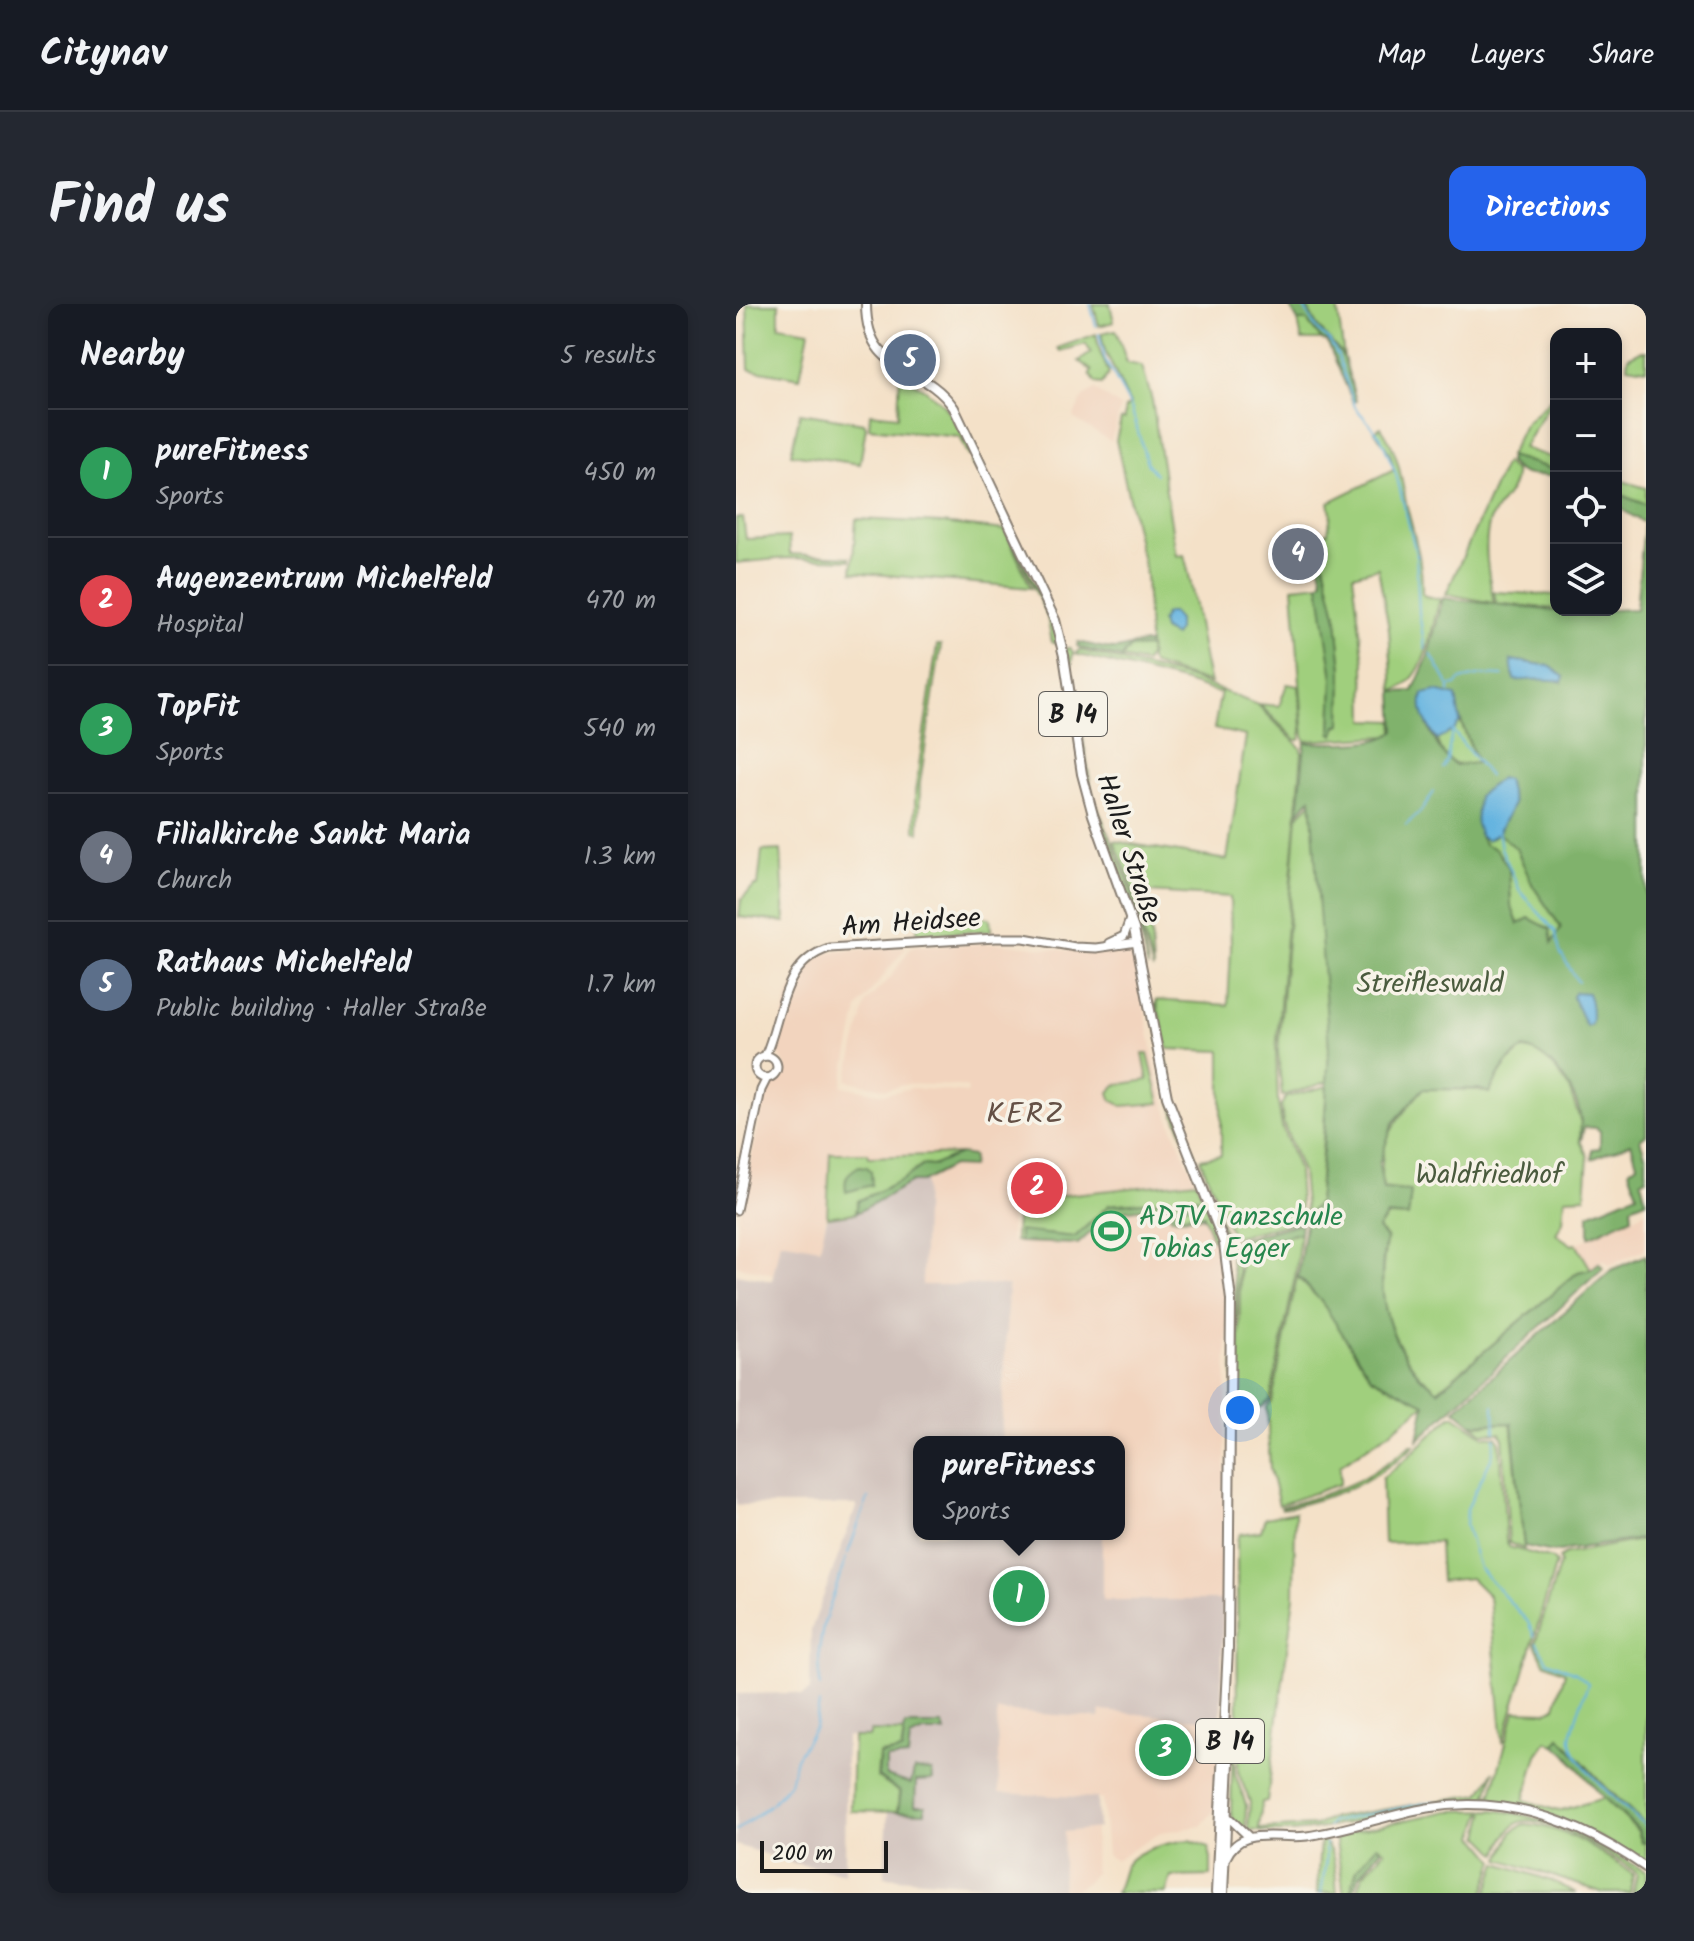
<!DOCTYPE html>
<html lang="en">
<head>
<meta charset="utf-8">
<style>
  body { margin:0; font-family:Kalam,sans-serif; background:#242831; color:#f1f3f6 }
  .controls { position:absolute; right:24px; top:24px; display:grid; overflow:hidden; border-radius:16px; box-shadow:0 4px 12px #0003 }
  .controls button { width:72px; height:72px; display:grid; place-items:center; padding:0; border:0; border-bottom:2px solid #363941; background:#171b24; color:#f1f3f6; font:40px sans-serif }
  .scale { position:absolute; left:24px; bottom:20px; width:128px; box-sizing:border-box; padding-left:8px; border:4px solid #1c1c1c; border-top:0; font-size:22px; line-height:28px; white-space:nowrap; color:#1c1c1c; -webkit-text-stroke:6px #f7f3e8; paint-order:stroke }
  .you { position:absolute; left:504px; top:1106px; width:28px; height:28px; margin:-20px; border:6px solid #fff; border-radius:50%; background:#1a73e8; box-shadow:0 0 0 12px #1a73e833 }
  .badge { display:grid; place-items:center; width:52px; height:52px; border-radius:50%; background:#2563eb; color:#fff; font-size:26px; font-weight:700 }
  .pin { position:absolute; translate:-50% -50%; border:4px solid #fff; box-shadow:0 2px 8px #0006 }
  .popup { position:absolute; left:177px; top:1132px; width:212px; height:104px; box-sizing:border-box; display:grid; place-content:center; border-radius:16px; background:#171b24; filter:drop-shadow(0 2px 6px #0005); font-size:26px; white-space:nowrap; color:#9ea1a6 }
  .popup b { font-size:30px; color:#f1f3f6 }
  .popup::after { content:''; position:absolute; left:50%; top:100%; margin-left:-16px; border:16px solid transparent; border-top-color:#171b24 }
  .list { margin:0; padding:0; list-style:none }
  h2 { display:flex; justify-content:space-between; align-items:center; height:104px; margin:0; padding:0 32px; font-size:34px }
  h2 small { font-size:26px; font-weight:400; color:#9ea1a6 }
  .list li { display:grid; grid-template-columns:52px 1fr auto; gap:24px; align-items:center; box-sizing:border-box; height:128px; padding:0 32px; border-top:2px solid #363941 }
  .list b { display:block; font-size:30px; white-space:nowrap }
  .list p { margin:0; font-size:26px; white-space:nowrap; color:#9ea1a6 }
  .list em { font-size:26px; font-style:normal; color:#9ea1a6 }
  .icon { flex:none; width:44px; height:44px; fill:none; stroke:currentColor; stroke-width:2; stroke-linecap:round; stroke-linejoin:round }
  .map { position:relative; flex:none; width:910px; height:1589px; overflow:hidden; border-radius:16px }
  header { display:flex; align-items:center; gap:48px; box-sizing:border-box; height:112px; padding:0 40px; background:#171b24; border-bottom:2px solid #363941 }
  header strong { font-size:38px }
  nav { display:flex; gap:44px; margin-inline-start:auto; font-size:28px }
  .intro { display:flex; align-items:center; justify-content:space-between; box-sizing:border-box; height:192px; padding:0 48px }
  h1 { margin:0; font-size:56px }
  .button { padding:20px 36px; border-radius:16px; background:#2563eb; color:#fff; font-size:28px; font-weight:700 }
  main { display:flex; gap:48px; padding:0 48px }
  aside { flex:1; background:#171b24; border-radius:16px; box-shadow:0 4px 12px #0003 }
  .map>svg:first-child { display:block }
  .built { fill:#f2d4be }
  .industrial { fill:#cfc0ba }
  .green { fill:#a0cf7d; stroke:#5e764c; stroke-width:2 }
  .forest { fill:#80b26c; stroke:#4e6744; stroke-width:2; fill-rule:evenodd }
  .water { fill:#65b4e0; stroke:#40687e; stroke-width:2 }
  .lines { fill:none; stroke-linecap:round; stroke-linejoin:round }
  .stream { stroke:#65b4e0; stroke-width:2 }
  .secondary-casing { stroke:#887e72; stroke-width:11 }
  .primary-casing { stroke:#887e72; stroke-width:12 }
  .secondary { stroke:#fff; stroke-width:7 }
  .primary { stroke:#fff; stroke-width:8 }
  .labels { text-anchor:middle; stroke-width:7; stroke-linejoin:round; paint-order:stroke }
  .shield { fill:#f7f3e8; stroke:#5e5c59; stroke-width:2 }
  .shield-label { font-size:26px; font-weight:bold; fill:#1c1c1c }
  .street-label { font-size:28px; fill:#1c1c1c; stroke:#f7f3e8 }
  .park-label { font-size:28px; fill:#4a5b3e; stroke:#f7f3e8 }
  .leisure-label { font-size:28px; fill:#27864d; stroke:#f7f3e8; text-anchor:start }
  .neighbourhood-label { font-size:30px; letter-spacing:2px; fill:#645045; stroke:#f7f3e8 }
</style>
</head>
<body>
<header>
<strong>Citynav</strong>
<nav><a>Map</a><a>Layers</a><a>Share</a></nav>
</header>
<div class="intro"><h1>Find us</h1><a class="button">Directions</a></div>
<main>
<aside>
<h2>Nearby<small>5 results</small></h2>
<ul class="list">
<li><span class="badge" style="background:#2e9e5b">1</span><div><b>pureFitness</b><p>Sports</p></div><em>450 m</em></li>
<li><span class="badge" style="background:#e0444e">2</span><div><b>Augenzentrum Michelfeld</b><p>Hospital</p></div><em>470 m</em></li>
<li><span class="badge" style="background:#2e9e5b">3</span><div><b>TopFit</b><p>Sports</p></div><em>540 m</em></li>
<li><span class="badge" style="background:#6b7280">4</span><div><b>Filialkirche Sankt Maria</b><p>Church</p></div><em>1.3 km</em></li>
<li><span class="badge" style="background:#5c6f8a">5</span><div><b>Rathaus Michelfeld</b><p>Public building · Haller Straße</p></div><em>1.7 km</em></li>
</ul>
</aside>
<div class="map">
<svg width="910" height="1589" viewBox="0 0 910 1589">
  <rect width="100%" height="100%" fill="#f7f3e8"/>
  <filter id="ink" filterUnits="userSpaceOnUse"><feTurbulence type="fractalNoise" baseFrequency=".0125" numOctaves="2"/><feDisplacementMap in="SourceGraphic" scale="16" xChannelSelector="R" yChannelSelector="G"/><feConvolveMatrix kernelMatrix="1 2 1 2 8 2 1 2 1" color-interpolation-filters="sRGB"/></filter>
  <filter id="wash" filterUnits="userSpaceOnUse"><feTurbulence type="fractalNoise" baseFrequency=".006" numOctaves="4" result="noise"/><feDisplacementMap in="SourceGraphic" scale="32" xChannelSelector="R" yChannelSelector="G"/><feGaussianBlur stdDeviation="1.8" result="paint"/><feColorMatrix in="noise" values="0 0 0 0 0 0 0 0 0 0 0 0 0 0 0 0 0 1.4 0 .05"/><feComposite in="paint" operator="in"/></filter>
  <g filter="url(#wash)">
    <rect width="100%" height="100%" fill="#f4e1c8"/>
    <!-- built -->
    <g class="built">
      <polygon points="359,86 385,103 375,137 337,114 347,93"/>
      <polygon points="262,639 346,648 391,646 398,650 422,775 435,820 459,876 275,897 274,937 342,942 376,908 434,902 435,914 467,914 477,935 483,934 492,974 485,1417 480,1504 465,1522 426,1528 379,1556 371,1551 366,1495 263,1489 261,1407 364,1414 366,1230 383,1230 383,1138 265,1138 272,981 186,981 189,877 216,863 235,863 224,850 133,853 93,889 85,945 44,937 37,970 0,961 2,916 30,787 33,780 48,771 50,763 40,743 53,690 66,665 81,653 96,648 170,643 122,704 106,782 148,790 176,784 231,789 232,784 223,782 171,780 150,785 111,776 130,698 155,673 175,643"/>
      <polygon points="910,907 910,945 874,961 867,955 855,965 840,940"/>
      <polygon points="359,1524 358,1569 351,1578 339,1586 326,1589 328,1528"/>
    </g>
    <!-- industrial -->
    <polygon class="industrial" points="189,877 186,981 272,981 265,1138 183,1138 183,1230 366,1230 366,1296 487,1296 485,1417 365,1407 364,1414 261,1407 263,1489 361,1494 362,1524 328,1528 326,1589 278,1589 255,1581 148,1573 152,1508 161,1508 141,1474 143,1450 133,1433 110,1433 109,1569 57,1559 0,1541 0,1390 58,1389 66,1392 74,1386 75,1326 121,1201 0,1201 0,970 36,977 44,937 84,944 91,913 120,909 176,878"/>
    <!-- green -->
    <g class="green">
      <polygon points="11,0 43,0 43,22 73,27 64,74 13,65"/>
      <polygon points="357,0 374,0 378,18 363,22"/>
      <polygon points="569,0 601,0 608,53 581,22"/>
      <polygon points="571,16 586,36 566,36 562,17"/>
      <path d="M380,26L391,59L406,62L416,96L440,252L448,251C460,293 463,337 474,379L417,361L414,357L410,271L380,136L385,115H389V104L394,100L369,47L365,29Z"/>
      <polygon points="360,30 364,48 373,69 366,80 360,79 354,70 356,67 343,57 355,49 350,40 325,47 322,44"/>
      <polygon points="905,47 910,47 910,65 891,62 892,53"/>
      <path d="M164,70C207,94 216,107 236,151L232,152L223,133L133,124L134,109L162,112Z"/>
      <polygon points="820,90 787,144 820,155 820,166 773,152 788,121"/>
      <polygon points="64,109 128,119 130,123 124,160 55,150"/>
      <path d="M645,123C665,152 664,174 672,207C679,235 687,259 686,289L689,292L704,295C695,324 691,378 657,387L653,325L642,264L617,271L628,359L629,416L657,417L658,427L652,432L570,437L568,434L557,283L584,280L597,374L595,428L605,420L606,366L601,315L582,233L592,228L595,209L593,198L658,166L654,150L639,127Z"/>
      <polygon points="239,155 314,312 323,338 321,340 316,338 311,312 246,173 235,159"/>
      <path d="M769,159L779,168C781,187 760,200 754,217C746,242 753,274 758,299L710,290Z"/>
      <polygon points="880,175 910,184 910,201 880,189"/>
      <polygon points="0,214 7,214 10,235 53,233 54,250 113,253 114,256 52,254 0,259"/>
      <polygon points="120,215 205,219 269,226 295,284 116,268"/>
      <polygon points="758,288 820,291 820,305 760,299"/>
      <polygon points="201,341 205,341 184,478 183,528 179,527 179,488"/>
      <polygon points="413,343 413,352 409,359 385,354 394,344"/>
      <polygon points="329,344 334,344 337,348 335,363 356,489 392,578 404,619 412,664 400,614 353,487"/>
      <polygon points="343,346 454,374 522,401 564,443 566,449 540,746 542,799 546,823 562,865 565,917 497,933 464,855 485,851 485,747 432,745 420,696 492,701 495,645 494,593 413,588 417,666 394,576 378,537 491,556 510,432 478,425 485,387 482,389 450,378 339,350"/>
      <polygon points="551,380 563,382 566,427 564,436 560,436 523,400 543,402"/>
      <path d="M724,417L740,456L741,459C719,466 707,456 701,436L718,425Z"/>
      <polygon points="576,498 593,745 591,778 546,792 542,748 561,513"/>
      <polygon points="762,529 780,544 797,582 825,624 816,640 783,621 775,601 773,564 748,540 744,532 751,536"/>
      <polygon points="45,546 49,618 3,613 5,596 19,582 22,582 26,547"/>
      <polygon points="182,610 254,614 255,627 181,630"/>
      <polygon points="419,700 442,809 492,935 489,933 438,808 417,701"/>
      <path d="M788,745L802,748L816,760L833,784L845,819L844,837L852,853L849,893L829,894L827,917L820,930L836,941L840,940L855,965L842,968L701,1087C696,1080 688,1076 683,1070C648,1027 640,988 651,934L642,925L652,912L672,913L675,888L647,884C640,838 659,818 687,785L743,786L753,789C763,771 771,756 788,745Z"/>
      <polygon points="407,750 412,750 424,799 386,802 375,795 373,788 380,781 412,776"/>
      <polygon points="591,782 582,899 570,913 566,868 547,818 545,801 550,793"/>
      <polygon points="94,849 132,849 133,853 224,850 196,862 187,861 166,876 122,897 120,909 91,913"/>
      <polygon points="460,877 483,934 477,936 468,913 439,911 439,902 466,900 462,893 373,901 339,933 284,928 283,938 279,937 281,896"/>
      <polygon points="564,929 560,968 534,1096 526,1103 503,1102 504,962 497,937 506,935 511,941"/>
      <polygon points="493,939 496,940 502,967 499,1102 497,1101 499,985"/>
      <polygon points="561,973 585,997 635,1073 689,1100 654,1128 604,1161 604,1180 543,1201 534,1165 531,1103 536,1097"/>
      <polygon points="715,1112 719,1112 748,1132 761,1133 764,1139 770,1236 773,1243 816,1255 820,1259 767,1439 753,1292 735,1274 705,1277 703,1238 648,1239 646,1174 672,1153"/>
      <polygon points="775,1119 788,1245 773,1239 767,1134 764,1129 747,1129 737,1121"/>
      <path d="M675,1141H678L675,1145C630,1182 601,1192 546,1205L545,1203C602,1188 629,1178 675,1141Z"/>
      <path d="M559,1208L558,1293L531,1497L526,1498L523,1525L579,1522L596,1514L744,1490L758,1467L751,1491L755,1492L779,1407L810,1408L819,1403L829,1368L808,1359L799,1340L824,1259L823,1254L830,1250L910,1235V1521L870,1483L824,1433L818,1441L811,1437L801,1451L788,1496L822,1507L868,1494L901,1526L906,1539H910V1561C812,1498 758,1487 644,1512C599,1522 558,1533 512,1526L514,1498L502,1468V1459L501,1236L504,1230L525,1227L529,1214Z"/>
      <path d="M497,1422L499,1470L510,1501L509,1524C500,1522 497,1517 495,1508Z"/>
      <polygon points="135,1427 168,1428 165,1447 143,1450 141,1474 163,1488 161,1508 115,1507 117,1433 133,1433"/>
      <path d="M759,1506C824,1515 855,1535 910,1568V1589H897L901,1569C882,1554 805,1506 782,1519C771,1525 766,1539 762,1550L744,1532L749,1510L746,1509L739,1532L759,1556L748,1589H621L627,1571L649,1547L641,1542L621,1565L614,1589H608L599,1531L712,1507Z"/>
      <path d="M788,1520C826,1521 867,1549 897,1570L894,1589H868L764,1555L776,1528Z"/>
      <path d="M584,1535C601,1545 599,1571 601,1589H581Z"/>
      <path d="M454,1536L472,1543L475,1554V1572L435,1573L430,1589H379C384,1581 385,1574 388,1565C396,1545 436,1538 454,1536Z"/>
      <polygon points="762,1559 816,1577 840,1589 751,1589"/>
    </g>
    <!-- forest -->
    <g class="forest">
      <polygon points="552,0 569,0 581,22 608,53 620,97 617,98 591,37 586,36 571,17 562,17"/>
      <path d="M773,152L820,166V174C800,166 794,180 773,159Z"/>
      <path d="M880,189L910,201V831L904,835L910,854V874L905,877L910,897L895,903L896,913L853,933V910L901,890L893,866L901,860L895,839L856,855V845L864,844V827L860,824L848,823L845,837C844,831 845,823 845,818C843,789 816,751 788,744L777,752L765,767L753,789L743,785H687L657,819L643,860L647,885L675,887L672,913L651,911L642,925L650,934C640,986 648,1029 683,1071C688,1077 696,1081 702,1087L842,968L855,965L863,959L867,964L682,1136L689,1100L635,1073L585,997L562,972L570,913L582,899L588,835L593,745L575,494L562,509L569,439C592,438 643,443 659,427L657,388L677,387L691,355L707,294L828,308L900,305L908,219L880,202ZM775,356L814,362L825,378ZM687,390L720,392L721,406L741,459L720,461C703,452 682,409 687,390ZM771,476L777,500L762,529L780,544L797,582L825,623L816,639L814,625L793,614L782,620L775,601L773,564L760,545L748,540L744,532L742,493L758,480Z"/>
      <polygon points="582,233 601,315 606,366 605,420 601,422 598,431 595,428 597,374 583,280 587,276 578,237 575,235"/>
      <path d="M342,338C354,340 370,346 381,345C393,343 398,339 412,339L413,343L394,344L385,354L345,344L341,342Z"/>
      <polygon points="224,850 237,852 236,863 216,862 186,878 176,878 120,909 122,897 166,876 188,861 196,862"/>
      <path d="M123,862L131,863L135,867L136,881L110,888C108,873 110,870 123,862Z"/>
      <polygon points="462,893 466,900 439,902 439,911 468,910 468,913 435,914 433,901 377,908 342,940 283,938 283,927 339,933 373,901"/>
      <polygon points="565,919 564,929 511,941 506,935"/>
      <polygon points="910,951 910,1234 817,1248 788,1242 776,1119 736,1120 719,1106 875,966"/>
      <polygon points="169,1421 207,1421 209,1428 188,1428 174,1434 172,1453 150,1455 150,1472 175,1480 178,1466 196,1467 197,1476 180,1477 179,1502 189,1502 189,1509 162,1508 165,1488 142,1473 144,1451 166,1447"/>
      <polygon points="824,1433 869,1484 910,1521 910,1539 907,1539 902,1525 864,1490 829,1449 819,1441"/>
      <polygon points="641,1541 645,1546 624,1571 617,1589 614,1589 621,1565"/>
    </g>
    <!-- water -->
    <g class="water">
      <polygon points="430,309 436,309 442,316 442,326 438,332 427,326 425,317"/>
      <path d="M775,356L814,362L828,373L826,378C810,373 795,377 778,376Z"/>
      <path d="M700,387L720,392L724,417L719,425L701,436C691,420 682,408 687,390Z"/>
      <polygon points="764,474 771,476 777,500 762,529 751,536 744,532 740,520 742,492"/>
      <path d="M839,688L852,689C856,698 857,711 855,720L850,722L836,692Z"/>
    </g>
    <g class="lines">
      <!-- stream -->
      <g class="stream">
        <polyline points="354,0 360,22"/>
        <polyline points="566,0 581,26 593,36 602,52 619,103 644,132 660,170 680,249 683,309 689,345"/>
        <polyline points="363,30 369,56 395,103 411,159 420,170"/>
        <polyline points="695,350 713,382 713,388"/>
        <polyline points="713,382 720,381 724,376 746,371 767,372"/>
        <polyline points="716,426 753,472"/>
        <polyline points="707,464 711,456 716,427"/>
        <polyline points="670,521 685,507 698,488"/>
        <polyline points="762,527 765,544 784,587 819,627 824,648 842,678"/>
        <polyline points="758,1102 759,1128"/>
        <polyline points="759,1134 756,1153 731,1205 730,1221 743,1264 792,1318 798,1332"/>
        <polyline points="112,1249 132,1194"/>
        <path d="M801,1339L811,1357L840,1369L852,1379C847,1397 838,1416 835,1433C832,1457 892,1507 910,1522"/>
        <polyline points="84,1382 83,1347 87,1322 110,1254"/>
        <polyline points="592,1523 596,1518 699,1497"/>
        <polyline points="0,1527 36,1499 54,1479 60,1454 79,1424 83,1400"/>
        <polyline points="585,1589 590,1556 589,1539"/>
      </g>
    </g>
  </g>
  <g filter="url(#ink)">
    <g class="lines">
      <defs>
        <g id="secondary">
          <polyline points="373,639 388,632 394,615"/>
          <path d="M29,752C47,712 44,660 93,644L260,634H288L339,643L360,644L401,638"/>
          <circle cx="30" cy="763" r="11"/>
          <polyline points="0,906 25,786 31,774"/>
          <polyline points="492,1513 512,1532"/>
          <path d="M490,1554C505,1521 541,1536 571,1532C612,1526 651,1511 691,1504C772,1490 845,1518 910,1564"/>
        </g>
        <g id="primary">
          <path d="M130,0C130,72 186,57 218,104L319,316L328,352L346,470L357,511L398,625L431,793L488,939L495,996L492,1343L480,1589"/>
          <polyline points="487,1589 494,1436"/>
        </g>
      </defs>
      <!-- secondary casing -->
      <use href="#secondary" class="secondary-casing"/>
      <!-- primary casing -->
      <use href="#primary" class="primary-casing"/>
      <!-- secondary -->
      <use href="#secondary" class="secondary"/>
      <!-- primary -->
      <use href="#primary" class="primary"/>
    </g>
  </g>
  <!-- icons -->
  <defs>
    <symbol id="stadium-ring" viewBox="-11 -11 22 22"><circle r="9.5" fill="#f7f3e8" stroke="#2e9e5b" stroke-width="1.5"/><path d="M0-5a6.5 5 0 1 0 0 10a6.5 5 0 1 0 0-10ZM-3.5-1.8h7v3.6h-7Z" fill="#2e9e5b"/></symbol>
  </defs>
  <g fill-rule="evenodd">
    <use href="#stadium-ring" x="353" y="905" width="44" height="44"/>
  </g>
  <g class="labels">
    <!-- shield labels -->
    <g class="shield">
      <rect x="303" y="388" width="68" height="44" rx="6"/>
      <rect x="460" y="1415" width="68" height="44" rx="6"/>
    </g>
    <g class="shield-label">
      <text x="337" y="419">B 14</text>
      <text x="494" y="1446">B 14</text>
    </g>
    <!-- street labels -->
    <g class="street-label">
      <text transform="translate(394 544) rotate(72)" y="10">Haller Straße</text>
      <text transform="translate(175 617) rotate(-4)" y="10">Am Heidsee</text>
    </g>
    <!-- park labels -->
    <g class="park-label">
      <text x="694" y="688">Streifleswald</text>
      <text x="753" y="879">Waldfriedhof</text>
    </g>
    <!-- leisure labels -->
    <g class="leisure-label">
      <text x="403" y="921">ADTV Tanzschule<tspan x="403" dy="32">Tobias Egger</tspan></text>
    </g>
    <!-- neighbourhood labels -->
    <g class="neighbourhood-label">
      <text x="290" y="819">KERZ</text>
    </g>
  </g>
</svg>
<div class="controls">
<button>+</button>
<button>−</button>
<button><svg class="icon" aria-label="locate" viewBox="0 0 24 24"><circle cx="12" cy="12" r="6"/><path d="M12 2v4M12 18v4M2 12h4M18 12h4"/></svg></button>
<button><svg class="icon" aria-label="layers" viewBox="0 0 24 24"><path d="M12 4l9 5-9 5-9-5zM3 14l9 5 9-5"/></svg></button>
</div>
<div class="scale">200 m</div>
<div class="you"></div>
<div class="pin badge" style="left:283px;top:1292px;background:#2e9e5b">1</div>
<div class="popup"><b>pureFitness</b>Sports</div>
<div class="pin badge" style="left:301px;top:884px;background:#e0444e">2</div>
<div class="pin badge" style="left:429px;top:1446px;background:#2e9e5b">3</div>
<div class="pin badge" style="left:562px;top:250px;background:#6b7280">4</div>
<div class="pin badge" style="left:174px;top:56px;background:#5c6f8a">5</div>
</div>
</main>
</body>
</html>
